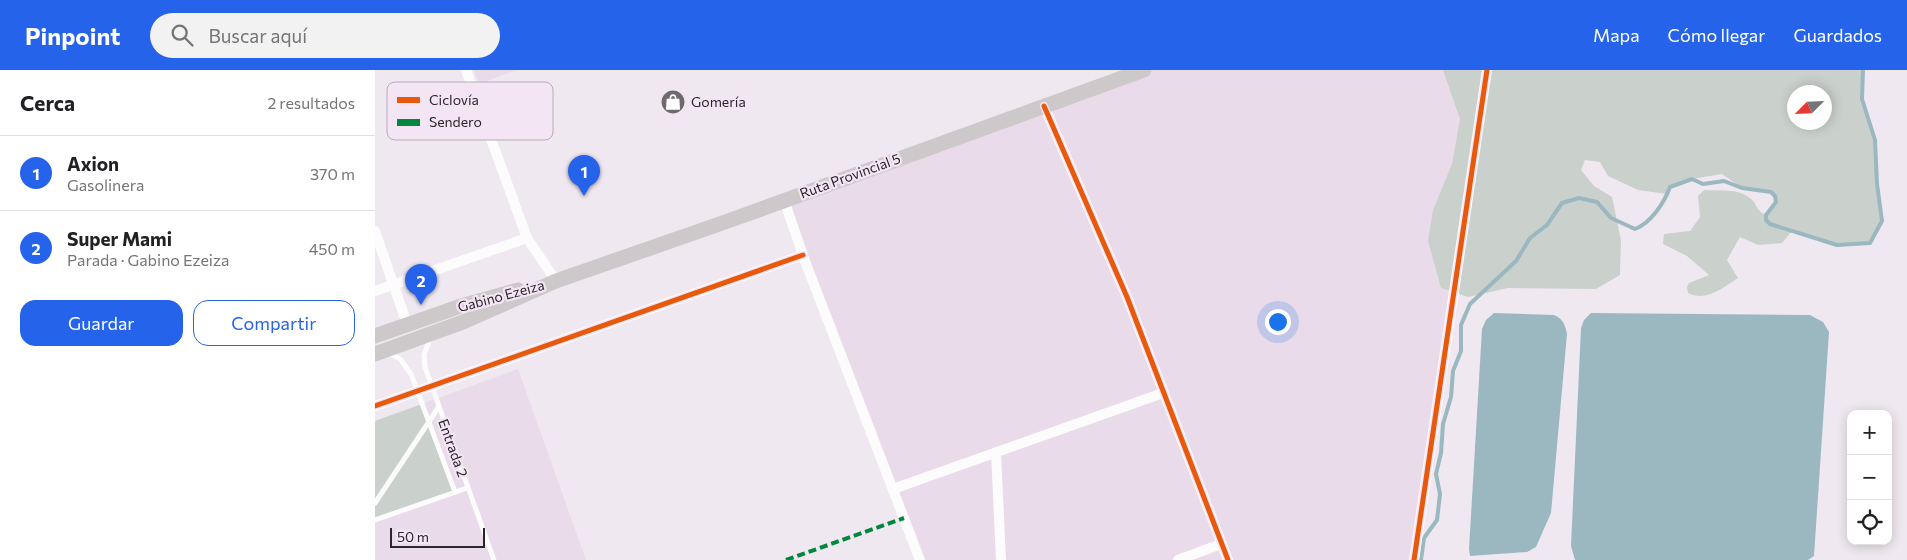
<!DOCTYPE html>
<html lang="es">
<head>
<meta charset="utf-8">
<style>
  body { margin:0; font-family:Commissioner,sans-serif; background:#f2f2f2; color:#202124 }
  .controls { position:absolute; right:15px; bottom:15px; display:grid; overflow:hidden; border-radius:10px; box-shadow:0 2px 12px #0003 }
  .controls button { width:45px; height:45px; display:grid; place-items:center; padding:0; border:0; border-bottom:1px solid #e0e0e0; background:#fff; color:#202124; font:25px sans-serif }
  .compass { position:absolute; left:1412px; top:15px; width:45px; height:45px; border-radius:50%; background:#fff; box-shadow:0 2px 12px #0003; rotate:246deg }
  .scale { position:absolute; left:15px; bottom:12px; width:95px; box-sizing:border-box; padding-left:5px; border:2px solid #2a252a; border-top:0; font-size:14px; line-height:18px; white-space:nowrap; color:#2a252a; -webkit-text-stroke:4px #f3e5f4; paint-order:stroke }
  .you { position:absolute; left:902px; top:251px; width:18px; height:18px; margin:-12px; border:4px solid #fff; border-radius:50%; background:#1a73e8; box-shadow:0 0 0 8px #1a73e833 }
  .badge { display:grid; place-items:center; width:32px; height:32px; border-radius:50%; background:#2563eb; color:#fff; font-size:16px; font-weight:700 }
  .pin { position:absolute; translate:-50% -41px; filter:drop-shadow(0 1px 2px #0008) }
  .pin::after { content:''; position:absolute; top:26px; width:18px; height:15px; background:inherit; clip-path:polygon(0 0,100% 0,50% 100%) }
  .list { margin:0; padding:0; list-style:none }
  h2 { display:flex; justify-content:space-between; align-items:center; height:65px; margin:0; padding:0 20px; font-size:21px }
  h2 small { font-size:16px; font-weight:400; color:#757577 }
  .list li { display:grid; grid-template-columns:32px 1fr auto; gap:15px; align-items:center; box-sizing:border-box; height:75px; padding:0 20px; border-top:1px solid #e0e0e0 }
  .list b { display:block; font-size:19px; white-space:nowrap }
  .list p { margin:0; font-size:16px; white-space:nowrap; color:#757577 }
  .list em { font-size:16px; font-style:normal; color:#757577 }
  .actions { display:flex; gap:10px; padding:15px 20px }
  .actions a { flex:1; padding:11px 0; border:1px solid #2563eb; border-radius:15px; text-align:center; font-size:18px; color:#2563eb }
  .actions .main { background:#2563eb; color:#fff }
  .icon { flex:none; width:28px; height:28px; fill:none; stroke:currentColor; stroke-width:2; stroke-linecap:round; stroke-linejoin:round }
  .map { position:relative; flex:none; width:1532px; height:490px; overflow:hidden }
  header { display:flex; align-items:center; gap:30px; box-sizing:border-box; height:70px; padding:0 25px; background:#2563eb; color:#fff }
  header strong { font-size:24px }
  nav { display:flex; gap:28px; margin-inline-start:auto; font-size:18px }
  .search { width:350px; height:45px; background:#f2f2f2; display:flex; align-items:center; gap:12px; box-sizing:border-box; padding:0 18px; border-radius:28px; color:#757577; font-size:19px }
  main { display:flex }
  aside { flex:1; background:#fff }
  .map>svg:first-child { display:block }
  .built { fill:#e9dbe9 }
  .green { fill:#cad1cd; fill-rule:evenodd }
  .water { fill:#9bb8c0 }
  .lines { fill:none; stroke-linecap:round; stroke-linejoin:round }
  .stream { stroke:#9bb8c0; stroke-width:4 }
  .lane { stroke:#fdfcfd; stroke-width:5 }
  .street { stroke:#fdfcfd; stroke-width:10 }
  .secondary { stroke:#cdc9ca; stroke-width:15 }
  .quiet { stroke:#00873e; stroke-width:4; stroke-dasharray:8 4; stroke-linecap:butt }
  .cycleway-casing { stroke:#f3e5f4; stroke-width:8 }
  .cycleway { stroke:#e8590c; stroke-width:5 }
  .labels { text-anchor:middle; stroke-width:4.5; stroke-linejoin:round; paint-order:stroke }
  .poi-label { font-size:14px; fill:#2a252a; stroke:#f3e5f4; text-anchor:start }
  .street-label { font-size:14px; fill:#2a252a; stroke:#f3e5f4 }
  .key { fill:#f3e5f4; stroke:#b7abb7; stroke-width:1 }
  .key-label { font-size:14px; fill:#2a252a }
</style>
</head>
<body>
<header>
<strong>Pinpoint</strong>
<div class="search"><svg class="icon" aria-label="search" viewBox="0 0 24 24"><circle cx="10" cy="10" r="6"/><path d="M15 15l6 6"/></svg>Buscar aquí</div>
<nav><a>Mapa</a><a>Cómo llegar</a><a>Guardados</a></nav>
</header>
<main>
<aside>
<h2>Cerca<small>2 resultados</small></h2>
<ul class="list">
<li><span class="badge">1</span><div><b>Axion</b><p>Gasolinera</p></div><em>370 m</em></li>
<li><span class="badge">2</span><div><b>Super Mami</b><p>Parada · Gabino Ezeiza</p></div><em>450 m</em></li>
</ul>
<div class="actions"><a class="main">Guardar</a><a>Compartir</a></div>
</aside>
<div class="map">
<svg width="1532" height="490" viewBox="0 0 1532 490">
  <rect width="100%" height="100%" fill="#f0e8f0"/>
  <!-- built -->
  <g class="built">
    <polygon points="99,0 142,0 104,14"/>
    <polygon points="773,0 1112,0 1039,490 548,490 409,130"/>
    <polygon points="143,299 211,490 0,490 0,351"/>
  </g>
  <!-- green -->
  <g class="green">
    <path d="M1068,0H1488L1487,29L1500,70L1502,114L1507,151L1495,173L1462,175L1417,161L1407,173L1383,175L1365,167L1352,190L1363,208C1348,218 1331,232 1313,223L1312,217L1314,213L1334,205L1312,186L1288,174L1289,164L1315,161L1325,147L1323,126L1329,120C1344,121 1363,118 1375,128C1383,134 1379,138 1390,145L1401,132L1400,125L1396,122L1367,118L1347,104L1317,109L1295,117L1292,124L1263,120L1233,106L1225,92L1210,90L1206,100L1219,116L1237,127L1246,170L1245,205L1221,219L1133,218L1093,227L1066,218L1053,171L1058,140L1077,94L1085,49ZM1420,22H1450V52H1420Z"/>
    <polygon points="47,334 80,422 0,450 0,351"/>
  </g>
  <!-- water -->
  <g class="water">
    <path d="M1119,243L1179,245C1188,249 1190,254 1192,264L1176,443L1161,477L1152,482L1095,486L1094,479L1107,259L1111,250Z"/>
    <polygon points="1216,243 1435,245 1448,252 1454,262 1439,486 1433,490 1200,490 1196,476 1206,258 1209,250"/>
  </g>
  <g class="lines">
    <!-- stream -->
    <path class="stream" d="M1046,490L1049,468L1062,450L1065,424L1061,404L1066,383L1068,354L1076,327L1078,301L1086,281V255L1095,234L1141,191L1155,168L1172,155L1187,133L1204,128L1222,132L1236,148L1260,159C1276,153 1289,133 1295,117L1317,109L1328,114L1349,111L1367,118L1396,122L1400,126L1401,132L1391,145V150L1395,154L1462,175L1495,173L1507,151L1502,114L1500,70L1487,29L1488,0"/>
    <!-- lane -->
    <g class="lane">
      <polyline points="55,268 49,285 50,297 119,490"/>
      <polyline points="14,283 25,289 36,304 80,422"/>
      <polyline points="0,433 63,338"/>
      <polyline points="0,450 92,418"/>
    </g>
    <!-- street -->
    <g class="street">
      <polyline points="91,0 152,168 181,211"/>
      <polyline points="669,36 752,227 853,490"/>
      <polyline points="409,130 430,191 545,490"/>
      <polyline points="0,161 32,254"/>
      <polyline points="0,221 152,168"/>
      <polyline points="0,336 428,185"/>
      <polyline points="621,383 626,490"/>
      <polyline points="518,419 788,323"/>
      <polyline points="803,490 846,474"/>
      <polyline points="1039,490 1112,0"/>
    </g>
    <!-- secondary -->
    <g class="secondary">
      <polyline points="0,266 86,236 143,220"/>
      <polyline points="0,284 88,252 181,211 353,151 769,0"/>
    </g>
    <!-- quiet -->
    <polyline class="quiet" points="411,490 529,448"/>
    <defs>
      <g id="cycleway">
        <polyline points="669,36 752,227 853,490"/>
        <polyline points="0,336 428,185"/>
        <polyline points="1039,490 1112,0"/>
      </g>
    </defs>
    <!-- cycleway casing -->
    <use href="#cycleway" class="cycleway-casing"/>
    <!-- cycleway -->
    <use href="#cycleway" class="cycleway"/>
  </g>
  <!-- icons -->
  <defs>
    <symbol id="shop-disc" viewBox="-11 -11 22 22"><circle r="9.5" fill="#6f696f" stroke="#f3e5f4"/><path d="M-5-2.5h2.3a2.7 3.5 0 0 1 5.4 0H5L5.5 6h-11ZM-1.5-2.5h3a1.5 2.3 0 0 0-3 0Z" fill="#fff"/></symbol>
  </defs>
  <g fill-rule="evenodd">
    <use href="#shop-disc" x="284" y="18" width="28" height="28"/>
  </g>
  <g class="labels">
    <!-- poi labels -->
    <g class="poi-label">
      <text x="316" y="37">Gomería</text>
    </g>
    <!-- street labels -->
    <g class="street-label">
      <text transform="translate(475 106) rotate(-20)" y="5">Ruta Provincial 5</text>
      <text transform="translate(126 226) rotate(-15)" y="5">Gabino Ezeiza</text>
      <text transform="translate(78 378) rotate(70)" y="5">Entrada 2</text>
    </g>
  </g>
  <!-- legend -->
  <rect x="12" y="12" width="166" height="58" rx="8" class="key"/>
  <rect x="22" y="27" width="23" height="6" fill="#e8590c"/>
  <rect x="22" y="49" width="23" height="7" fill="#00873e"/>
  <g class="key-label">
    <text x="54" y="35">Ciclovía</text>
    <text x="54" y="57">Sendero</text>
  </g>
</svg>
<div class="controls">
<button>+</button>
<button>−</button>
<button><svg class="icon" aria-label="locate" viewBox="0 0 24 24"><circle cx="12" cy="12" r="6"/><path d="M12 2v4M12 18v4M2 12h4M18 12h4"/></svg></button>
</div>
<svg class="compass" viewBox="-18 -18 36 36"><path d="M0-13l5 13h-10z" fill="#e53935"/><path d="M0 13l5-13h-10z" fill="#757577"/></svg>
<div class="scale">50 m</div>
<div class="you"></div>
<div class="pin badge" style="left:209px;top:126px">1</div>
<div class="pin badge" style="left:46px;top:235px">2</div>
</div>
</main>
</body>
</html>
